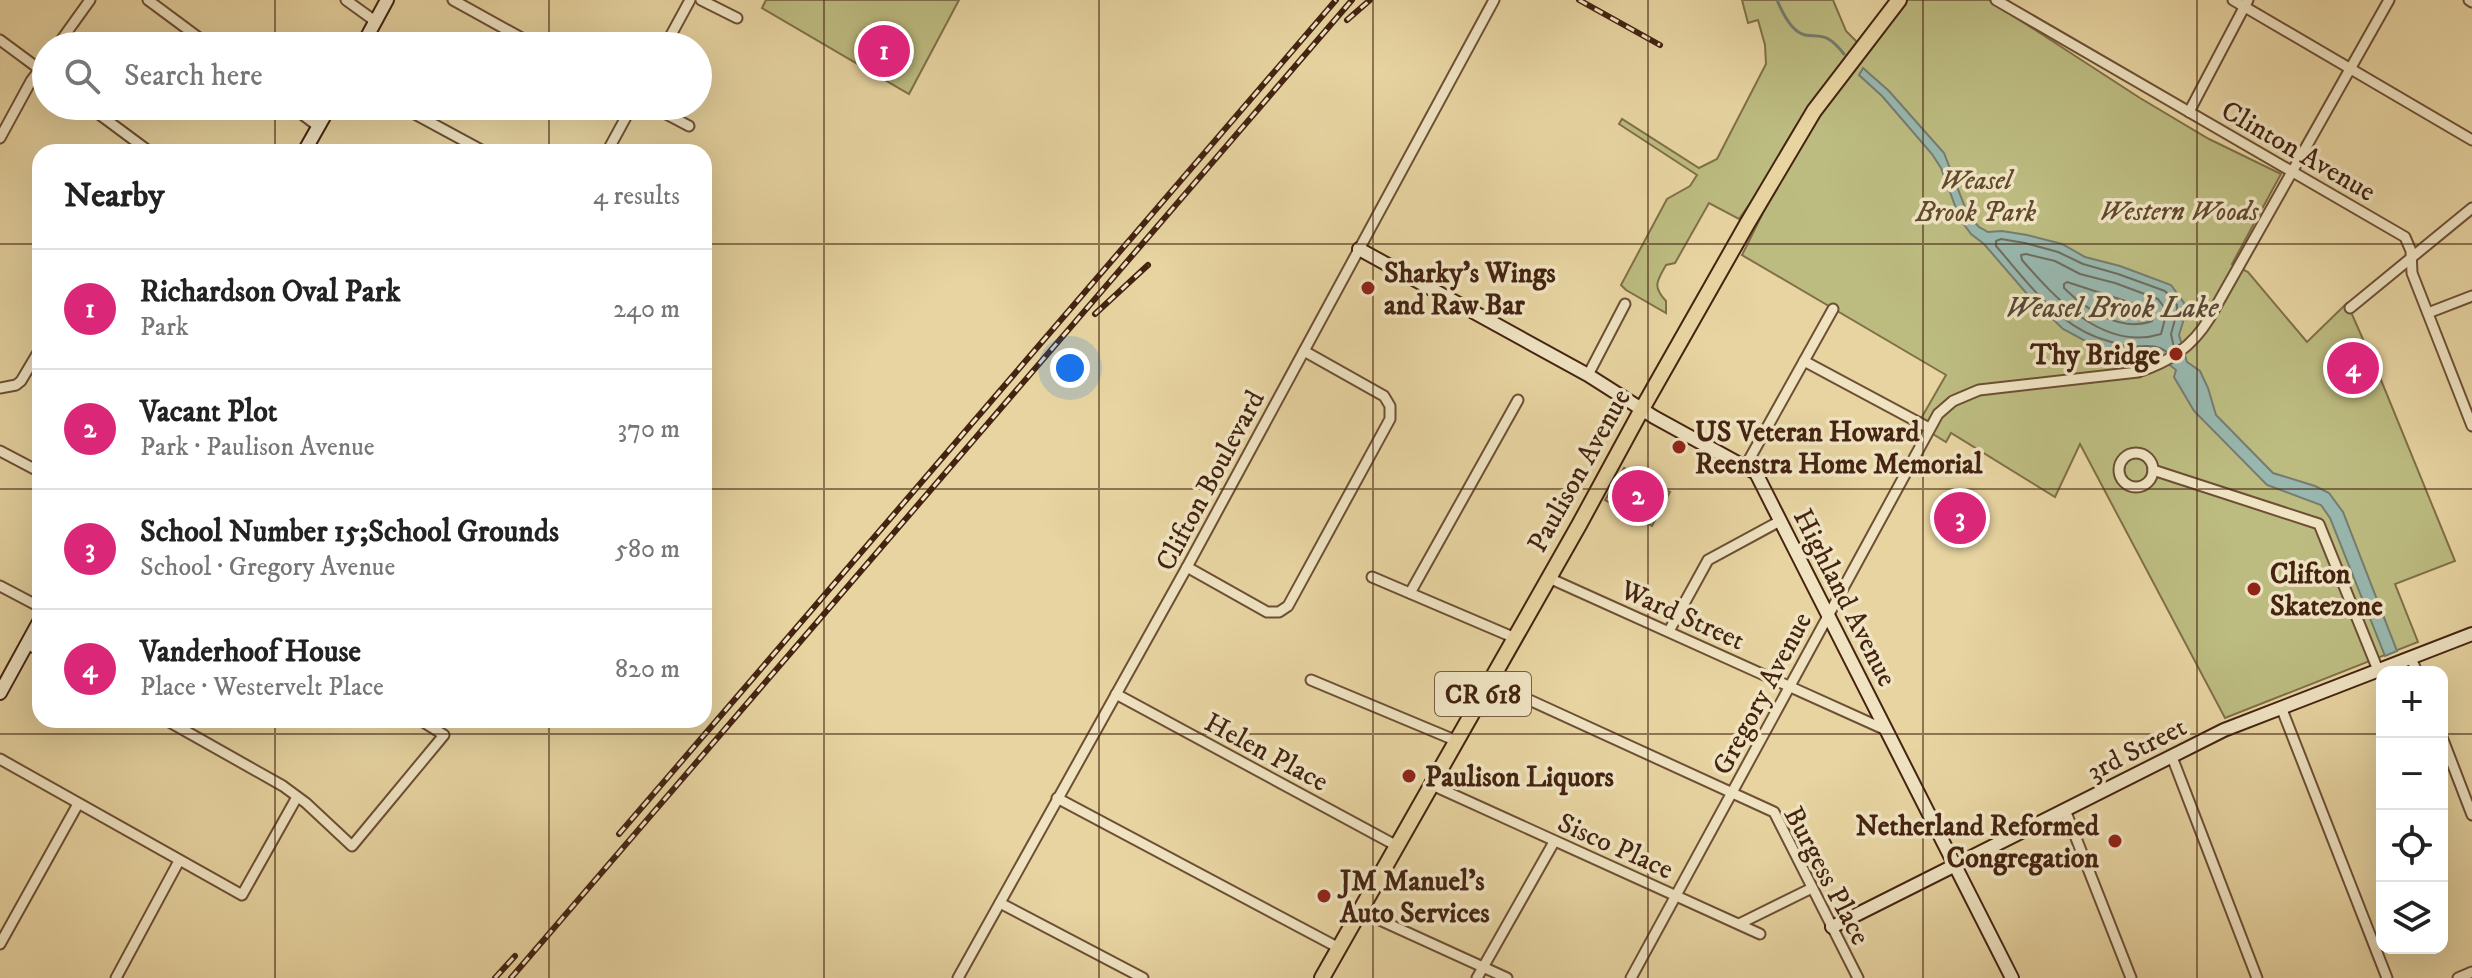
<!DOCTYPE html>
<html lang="en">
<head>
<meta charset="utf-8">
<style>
  body { margin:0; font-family:"IM FELL DW Pica",serif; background:#f6f6f6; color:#222 }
  .controls { position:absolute; right:24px; bottom:24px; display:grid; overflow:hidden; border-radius:16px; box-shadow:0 8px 32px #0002 }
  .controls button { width:72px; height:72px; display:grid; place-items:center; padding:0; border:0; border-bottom:2px solid #e0e0e0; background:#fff; color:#222; font:40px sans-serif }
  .you { position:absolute; left:1070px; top:368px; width:28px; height:28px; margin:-20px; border:6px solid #fff; border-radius:50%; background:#1a73e8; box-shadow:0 0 0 12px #1a73e833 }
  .badge { display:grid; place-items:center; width:52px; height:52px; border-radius:50%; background:#db2777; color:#fff; font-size:26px; font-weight:700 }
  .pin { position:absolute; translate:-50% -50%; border:4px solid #fff; box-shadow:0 2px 8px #0006 }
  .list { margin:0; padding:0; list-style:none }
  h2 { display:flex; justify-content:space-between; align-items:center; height:104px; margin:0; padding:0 32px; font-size:34px }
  h2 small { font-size:26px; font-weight:400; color:#767676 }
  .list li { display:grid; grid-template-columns:52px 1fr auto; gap:24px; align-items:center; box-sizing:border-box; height:120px; padding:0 32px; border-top:2px solid #e0e0e0 }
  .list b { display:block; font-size:30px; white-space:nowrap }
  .list p { margin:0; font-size:26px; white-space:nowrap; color:#767676 }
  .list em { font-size:26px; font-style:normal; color:#767676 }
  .icon { flex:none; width:44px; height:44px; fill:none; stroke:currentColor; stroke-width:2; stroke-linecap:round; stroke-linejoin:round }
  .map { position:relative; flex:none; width:2472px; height:978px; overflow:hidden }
  .search { position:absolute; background:#fff; box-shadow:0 8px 32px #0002; left:32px; top:32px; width:680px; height:88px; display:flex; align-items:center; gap:20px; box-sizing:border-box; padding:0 28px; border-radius:44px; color:#767676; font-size:30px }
  .panel { position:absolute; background:#fff; box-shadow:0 8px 32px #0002; left:32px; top:144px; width:680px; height:584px; border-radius:24px }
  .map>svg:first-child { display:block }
  .green { fill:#bcbb80; stroke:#806f48; stroke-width:2 }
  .water { fill:#98b7ae; stroke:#767c6f; stroke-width:2 }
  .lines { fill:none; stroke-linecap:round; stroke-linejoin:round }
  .shore { stroke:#6e6d60; stroke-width:2 }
  .stream { stroke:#767c6f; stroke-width:3 }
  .street-casing { stroke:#6d4f35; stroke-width:13 }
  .secondary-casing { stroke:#442311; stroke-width:16 }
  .primary-casing { stroke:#442311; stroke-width:18 }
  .street { stroke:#efe3c2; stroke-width:9 }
  .secondary { stroke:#efe3c2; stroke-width:12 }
  .primary { stroke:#e7d4a1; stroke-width:14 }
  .rail-casing { stroke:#442311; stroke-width:6 }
  .rail { stroke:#efe3c2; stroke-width:3; stroke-dasharray:9; stroke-linecap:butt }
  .grid { fill:none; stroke:#442311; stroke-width:2; stroke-opacity:0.55 }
  .poi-dot { fill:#8f2418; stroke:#efe3c2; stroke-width:3 }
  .labels { text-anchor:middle; stroke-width:7; stroke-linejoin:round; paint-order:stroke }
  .shield { fill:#efe3c2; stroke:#775d46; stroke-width:2 }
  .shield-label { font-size:26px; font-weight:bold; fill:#442311 }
  .street-label { font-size:28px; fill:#442311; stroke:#efe3c2 }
  .park-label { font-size:28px; font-style:italic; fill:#62492d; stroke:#efe3c2 }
  .poi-label { font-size:28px; font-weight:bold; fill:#442311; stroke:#efe3c2; text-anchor:start }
  .water-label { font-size:30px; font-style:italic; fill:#594838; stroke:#efe3c2 }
</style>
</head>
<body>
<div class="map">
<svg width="2472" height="978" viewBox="0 0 2472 978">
  <rect width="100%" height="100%" fill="#e7d4a1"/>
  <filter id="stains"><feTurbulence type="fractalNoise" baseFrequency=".0025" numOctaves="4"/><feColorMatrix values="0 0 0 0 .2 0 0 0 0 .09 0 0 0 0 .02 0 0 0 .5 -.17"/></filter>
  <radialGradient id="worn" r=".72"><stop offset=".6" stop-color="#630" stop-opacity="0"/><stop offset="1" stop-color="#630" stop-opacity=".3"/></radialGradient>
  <!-- green -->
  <g class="green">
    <polygon points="766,0 959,0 909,94 762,8"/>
    <path d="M1742,0H1833L1846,31L1863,48L1899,0H1989L2140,98L2209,139L2281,174L2232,264L2248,272L2307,342L2347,303L2381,380L2455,561L2395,584L2418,642L2225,718L2080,444L2055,497L1951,433L1946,442L1928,431L1919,422L1946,375L1742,255L1810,118L1739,219L1709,203L1675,263L1666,265C1657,281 1652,286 1666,301V313L1626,290L1621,285L1667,199L1690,186L1697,175L1619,124L1622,119L1699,168L1717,159L1766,64L1765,45L1758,20L1748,23Z"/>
    <polygon points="1624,468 1670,492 1652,526 1605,500"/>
  </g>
  <!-- water -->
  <polygon class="water" points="1863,68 1889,91 1944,153 1968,215 1979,227 1988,232 2002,231 2027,235 2062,244 2085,257 2120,266 2171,285 2184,303 2186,312 2179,335 2187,362 2200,371 2208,388 2216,415 2273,473 2315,486 2329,493 2343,512 2397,651 2385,656 2330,518 2321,505 2267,485 2194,411 2174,377 2176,370 2156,354 2125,354 2091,344 2063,329 2028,295 1984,244 1971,234 1960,219 1941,168 1932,154 1882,96 1859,75"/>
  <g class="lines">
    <!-- shore -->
    <g class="shore">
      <path d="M2026,254L2055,261L2080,274L2115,283L2158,299L2167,311L2161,334C2104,352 2055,298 2022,260L2021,255Z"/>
      <path d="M2067,282L2150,309L2154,314L2152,321C2121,333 2085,309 2064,288V284Z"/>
      <path d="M2167,352C2154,342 2141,348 2126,346C2116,344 2105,340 2096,337C2054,321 2025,279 1996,246V241L2001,239L2025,243L2058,252L2083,264L2118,274L2165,291L2177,305V312L2171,334L2174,348"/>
    </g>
    <!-- stream -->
    <path class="stream" d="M1777,0C1782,12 1791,32 1805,35C1814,37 1821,34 1830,40C1835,43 1840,49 1844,54"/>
    <defs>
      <g id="street">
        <polyline points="148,0 210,46"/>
        <polyline points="346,0 375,21"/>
        <polyline points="453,0 536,46"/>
        <polyline points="701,0 737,18"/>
        <polyline points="1996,0 2405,237 2411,251 2412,273 2472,426"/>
        <polyline points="2233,0 2472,140"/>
        <polyline points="2469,0 2472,2"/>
        <polyline points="0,40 46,74"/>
        <polyline points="57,46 90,0"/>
        <polyline points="665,46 690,0"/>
        <polyline points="88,106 150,152"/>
        <polyline points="291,106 319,127"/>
        <polyline points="400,106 485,152"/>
        <polyline points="651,106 689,126"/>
        <polyline points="2189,112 2248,0"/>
        <polyline points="0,138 31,81 46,61"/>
        <polyline points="607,152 632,106"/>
        <polyline points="2350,308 2472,208"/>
        <polyline points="2428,313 2472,296"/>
        <polyline points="1804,361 1929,428"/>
        <polyline points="1588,375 1625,304"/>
        <polyline points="0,388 16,385 21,381 40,349"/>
        <polyline points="0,451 40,472"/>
        <circle cx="2136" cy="470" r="17"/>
        <polyline points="1745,467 1833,309"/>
        <polyline points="2153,470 2319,524 2378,670"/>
        <polyline points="1187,567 1267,612 1279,612 1288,606 1390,419 1390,406 1384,396 1304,351"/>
        <polyline points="1372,577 1515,638"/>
        <polyline points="1549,578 1886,730"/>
        <polyline points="0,586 40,607"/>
        <polyline points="1410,593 1518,400"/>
        <polyline points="1669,631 1708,560 1780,521"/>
        <polyline points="27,644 40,651"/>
        <polyline points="2411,658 2417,672"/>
        <polyline points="1311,680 1457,741"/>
        <polyline points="1490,682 1774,812 1858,978"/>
        <polyline points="1116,694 1397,846"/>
        <polyline points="2281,707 2387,978"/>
        <polyline points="166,720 283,786 306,803 352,846 444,735 420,720"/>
        <polyline points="2442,737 2472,815"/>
        <polyline points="2172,757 2257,978"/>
        <polyline points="0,759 242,895 297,797"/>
        <polyline points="1432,785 1760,934"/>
        <polyline points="1057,798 1339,948"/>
        <polyline points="2065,810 2131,978"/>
        <polyline points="1000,903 1143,978"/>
        <polyline points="1360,911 1507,978"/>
        <polyline points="1739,924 1812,888"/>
        <polyline points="0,944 78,804"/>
        <polyline points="116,978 179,861"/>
        <polyline points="958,978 1187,567 1494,0"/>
        <polyline points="1477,978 1554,842"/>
        <path d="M1631,978L1938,414L1953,401L1979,390L2138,372C2169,362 2192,347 2209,319L2389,0"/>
        <polyline points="2458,978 2472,972"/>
      </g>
      <g id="secondary">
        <polyline points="362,46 387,0"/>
        <polyline points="304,152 330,106"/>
        <polyline points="1359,249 1588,375 1654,417 1756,473 2012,978"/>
        <polyline points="0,693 40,620"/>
        <polyline points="1832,927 2224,730 2472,634"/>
      </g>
      <polyline id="primary" points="1322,978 1579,525 1642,409 1747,224 1814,111 1899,0"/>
    </defs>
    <!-- street casing -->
    <use href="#street" class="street-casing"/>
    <!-- secondary casing -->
    <use href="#secondary" class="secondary-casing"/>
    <!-- primary casing -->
    <use href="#primary" class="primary-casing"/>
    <!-- street -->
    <use href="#street" class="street"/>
    <!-- secondary -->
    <use href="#secondary" class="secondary"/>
    <!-- primary -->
    <use href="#primary" class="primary"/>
    <defs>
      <g id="rail">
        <polyline points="1579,0 1660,45"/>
        <polyline points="1347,20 1370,0"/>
        <polyline points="1095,314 1148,265"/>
        <polyline points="619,834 1336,0"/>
        <polyline points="495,978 515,956"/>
        <polyline points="511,978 1352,0"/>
      </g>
    </defs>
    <!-- rail casing -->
    <use href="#rail" class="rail-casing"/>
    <!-- rail -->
    <use href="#rail" class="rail"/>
  </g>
  <!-- grid -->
  <path class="grid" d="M275,0V46M549,0V46M824,0V978M1099,0V978M1373,0V978M1648,0V978M1923,0V978M2197,0V978M275,106V152M549,106V152M0,244H40M704,244H2472M0,489H40M704,489H2472M275,720V978M549,720V978M0,734H2382M2442,734H2472"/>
  <!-- markers -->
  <g class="poi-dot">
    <circle cx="1368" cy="288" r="8"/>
    <circle cx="2176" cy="354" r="8"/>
    <circle cx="1679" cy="447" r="8"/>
    <circle cx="2254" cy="589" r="8"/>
    <circle cx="1409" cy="776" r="8"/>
    <circle cx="2115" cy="841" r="8"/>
    <circle cx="1324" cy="896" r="8"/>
  </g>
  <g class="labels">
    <!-- shield labels -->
    <rect class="shield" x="1435" y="672" width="96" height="44" rx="6"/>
    <g class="shield-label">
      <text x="1483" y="703">CR 618</text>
    </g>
    <!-- street labels -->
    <g class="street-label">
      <text transform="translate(2299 150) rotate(30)" y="10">Clinton Avenue</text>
      <text transform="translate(1578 470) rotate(-61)" y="10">Paulison Avenue</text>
      <text transform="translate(1209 480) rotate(-62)" y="10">Clifton Boulevard</text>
      <text transform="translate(1846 597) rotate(63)" y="10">Highland Avenue</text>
      <text transform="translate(1683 614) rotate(24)" y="10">Ward Street</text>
      <text transform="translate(1761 693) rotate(-62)" y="10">Gregory Avenue</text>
      <text transform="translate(2136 748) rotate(-27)" y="10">3rd Street</text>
      <text transform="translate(1267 751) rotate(28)" y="10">Helen Place</text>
      <text transform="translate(1616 845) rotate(24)" y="10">Sisco Place</text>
      <text transform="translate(1828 875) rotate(62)" y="10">Burgess Place</text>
    </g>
    <!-- park labels -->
    <g class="park-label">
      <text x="1976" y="189">Weasel<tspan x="1976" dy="32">Brook Park</tspan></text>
      <text x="2179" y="220">Western Woods</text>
    </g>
    <!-- poi labels -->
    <g class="poi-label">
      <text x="1384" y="282">Sharky's Wings<tspan x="1384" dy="32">and Raw Bar</tspan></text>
      <text x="2160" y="364" text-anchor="end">Thy Bridge</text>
      <text x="1695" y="441">US Veteran Howard<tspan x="1695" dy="32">Reenstra Home Memorial</tspan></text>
      <text x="2270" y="583">Clifton<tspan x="2270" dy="32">Skatezone</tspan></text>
      <text x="1425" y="786">Paulison Liquors</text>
      <text x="2099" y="835" text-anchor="end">Netherland Reformed<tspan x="2099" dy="32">Congregation</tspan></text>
      <text x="1340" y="890">JM Manuel's<tspan x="1340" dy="32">Auto Services</tspan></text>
    </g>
    <!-- water labels -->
    <g class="water-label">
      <text x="2112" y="317">Weasel Brook Lake</text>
    </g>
  </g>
  <rect width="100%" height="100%" filter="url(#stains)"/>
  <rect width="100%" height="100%" fill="url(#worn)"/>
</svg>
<div class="controls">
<button>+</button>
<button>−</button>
<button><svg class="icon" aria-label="locate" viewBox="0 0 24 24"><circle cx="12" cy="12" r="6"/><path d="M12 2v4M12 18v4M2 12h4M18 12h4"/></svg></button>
<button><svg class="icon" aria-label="layers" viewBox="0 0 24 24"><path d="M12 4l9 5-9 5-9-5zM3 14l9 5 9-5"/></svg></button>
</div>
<div class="you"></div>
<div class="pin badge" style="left:884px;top:51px">1</div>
<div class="pin badge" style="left:1638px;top:496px">2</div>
<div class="pin badge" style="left:1960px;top:518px">3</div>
<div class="pin badge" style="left:2353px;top:368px">4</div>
<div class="search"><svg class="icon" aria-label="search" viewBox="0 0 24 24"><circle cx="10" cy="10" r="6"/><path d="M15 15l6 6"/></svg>Search here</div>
<section class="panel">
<h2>Nearby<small>4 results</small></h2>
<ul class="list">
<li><span class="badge">1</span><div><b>Richardson Oval Park</b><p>Park</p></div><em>240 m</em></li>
<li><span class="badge">2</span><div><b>Vacant Plot</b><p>Park · Paulison Avenue</p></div><em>370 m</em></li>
<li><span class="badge">3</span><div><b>School Number 15;School Grounds</b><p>School · Gregory Avenue</p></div><em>580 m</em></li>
<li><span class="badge">4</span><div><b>Vanderhoof House</b><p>Place · Westervelt Place</p></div><em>820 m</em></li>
</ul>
</section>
</div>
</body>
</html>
